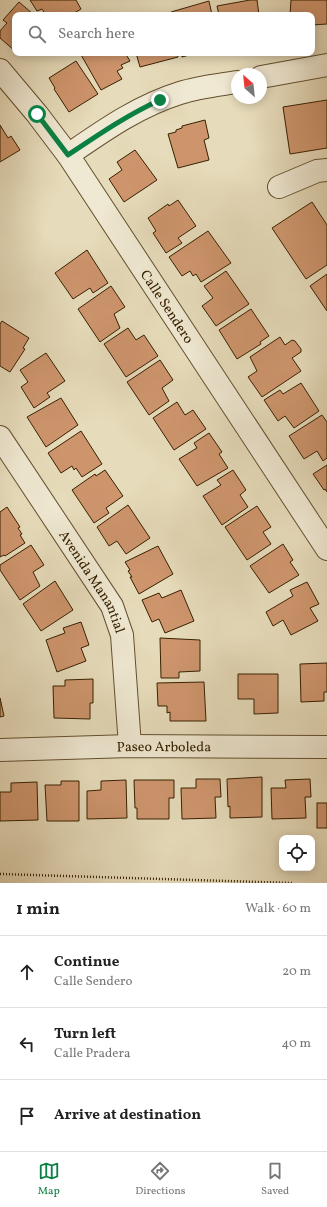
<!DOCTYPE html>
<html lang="en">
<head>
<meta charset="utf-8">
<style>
  body { margin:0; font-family:Vollkorn,serif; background:#f6f6f6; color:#222 }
  .controls { position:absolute; right:12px; bottom:12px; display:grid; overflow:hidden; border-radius:8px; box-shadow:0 2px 10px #0003 }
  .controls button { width:36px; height:36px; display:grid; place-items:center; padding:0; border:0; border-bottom:1px solid #e0e0e0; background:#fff; color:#222; font:20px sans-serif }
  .compass { position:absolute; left:231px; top:68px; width:36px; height:36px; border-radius:50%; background:#fff; box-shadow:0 2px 10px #0003; rotate:333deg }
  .stop { position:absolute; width:12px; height:12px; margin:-9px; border:3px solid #0b8043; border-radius:50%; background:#fff }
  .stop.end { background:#0b8043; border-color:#fff; box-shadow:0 1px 4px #0008 }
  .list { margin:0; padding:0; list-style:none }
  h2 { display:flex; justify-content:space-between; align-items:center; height:52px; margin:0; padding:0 16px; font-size:17px }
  h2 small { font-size:13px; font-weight:400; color:#767676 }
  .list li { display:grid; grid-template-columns:26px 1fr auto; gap:12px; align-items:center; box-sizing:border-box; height:72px; padding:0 16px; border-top:1px solid #e0e0e0 }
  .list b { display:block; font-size:15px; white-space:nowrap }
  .list p { margin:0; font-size:13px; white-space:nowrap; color:#767676 }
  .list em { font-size:13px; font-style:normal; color:#767676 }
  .icon { flex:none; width:22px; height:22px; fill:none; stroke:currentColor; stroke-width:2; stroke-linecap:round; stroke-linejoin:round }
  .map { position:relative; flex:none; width:327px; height:883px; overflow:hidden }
  .search { position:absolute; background:#fff; box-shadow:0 2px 10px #0003; left:12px; right:12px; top:12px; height:44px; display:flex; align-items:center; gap:10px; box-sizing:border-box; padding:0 14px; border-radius:8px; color:#767676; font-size:15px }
  .sheet { height:268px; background:#fff }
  nav { display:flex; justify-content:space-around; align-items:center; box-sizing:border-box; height:56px; border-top:1px solid #e0e0e0; background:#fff; font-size:11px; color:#767676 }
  nav a { display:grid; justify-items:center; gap:2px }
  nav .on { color:#0b8043 }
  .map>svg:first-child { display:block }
  .building { fill:#ce956d; stroke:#372001 }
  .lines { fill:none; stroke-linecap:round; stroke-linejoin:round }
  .minor-casing { stroke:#634f2f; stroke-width:24 }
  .path { stroke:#372001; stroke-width:2.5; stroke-dasharray:1 2; stroke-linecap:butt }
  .minor { stroke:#efe8d2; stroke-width:22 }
  .route { stroke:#0b8043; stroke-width:5 }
  .labels { text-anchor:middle; stroke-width:4; stroke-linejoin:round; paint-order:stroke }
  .street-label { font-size:14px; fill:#372001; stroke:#efe8d2 }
</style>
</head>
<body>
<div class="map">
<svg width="327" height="883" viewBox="0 0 327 883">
  <rect width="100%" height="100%" fill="#e6dbba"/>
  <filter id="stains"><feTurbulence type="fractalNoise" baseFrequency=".005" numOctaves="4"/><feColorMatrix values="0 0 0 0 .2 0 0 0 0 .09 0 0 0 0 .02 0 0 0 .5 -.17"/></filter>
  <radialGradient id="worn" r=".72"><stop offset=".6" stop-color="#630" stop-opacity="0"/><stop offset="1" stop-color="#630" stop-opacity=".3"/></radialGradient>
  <!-- building -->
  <g class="building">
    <polygon points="30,0 76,0 81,9 71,15 46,15 42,9 37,11"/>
    <polygon points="250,0 257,0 259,15 219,15 217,6"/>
    <polygon points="291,0 327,0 327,24 312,25 312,15 290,15"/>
    <polygon points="209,1 212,15 172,15 171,12"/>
    <polygon points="19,2 33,14 15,15 15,51 0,38 0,31 7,23 3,20"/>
    <polygon points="80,53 125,53 130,61 121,65 123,68 117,71 122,79 101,90"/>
    <polygon points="136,53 177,53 178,57 140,67"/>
    <polygon points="181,53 196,53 182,57"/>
    <polygon points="76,61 98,94 69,112 54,89 55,88 49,78"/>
    <polygon points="327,100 327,148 290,154 283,107"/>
    <polygon points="205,120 209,138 204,140 209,160 178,168 168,134 176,132 176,130 182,128 182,126"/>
    <polygon points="0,125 8,138 11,136 20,150 0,162"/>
    <polygon points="135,150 157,180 124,202 109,179 122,170 117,162"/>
    <polygon points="178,200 196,226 178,238 182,243 166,253 153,233 156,231 148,218 168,204 169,206"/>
    <polygon points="312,202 327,225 327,265 306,279 272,228"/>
    <polygon points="208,231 231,263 201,282 196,274 193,276 190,271 182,276 169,257"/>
    <polygon points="87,250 108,283 93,293 90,288 73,299 55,273"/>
    <polygon points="226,271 249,304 216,326 202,306 213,298 204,286"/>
    <polygon points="327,274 327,311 310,286"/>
    <polygon points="111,286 125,307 114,314 120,328 100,342 78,309"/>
    <polygon points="251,309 269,336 260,342 261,344 237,359 219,330"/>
    <polygon points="2,321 29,338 23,348 25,349 10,372 0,366 0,324"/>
    <polygon points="128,328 136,340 144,335 158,356 126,377 104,344"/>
    <polygon points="280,337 285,345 292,340 295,341 301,349 301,352 292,358 301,371 262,397 248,377 257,371 250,357"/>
    <polygon points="46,353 65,381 47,393 50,397 34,408 21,387 28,382 20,370"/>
    <polygon points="160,360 173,380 162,388 169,401 149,415 127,382"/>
    <polygon points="301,383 319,411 294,428 285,416 278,421 264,400 280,390 283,394"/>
    <polygon points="61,398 78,425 46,447 27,417"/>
    <polygon points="177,402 185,415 193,410 206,429 174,450 153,418"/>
    <polygon points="322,415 327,422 327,458 323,461 317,451 304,459 289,436"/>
    <polygon points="81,431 102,464 82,477 76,468 74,470 72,466 61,473 48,453"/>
    <polygon points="209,433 222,452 219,454 228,468 197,486 179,459 197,448 194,443"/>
    <polygon points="327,465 327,492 325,489 324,490 313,474"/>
    <polygon points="105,470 123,496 106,508 109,513 94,523 72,490 95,474 96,476"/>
    <polygon points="233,470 246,490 240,495 248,507 222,525 203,496 221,485 217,480"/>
    <polygon points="128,505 150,538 126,554 117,541 109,546 97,527"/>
    <polygon points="257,506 271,527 263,532 271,544 247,560 225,527"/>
    <polygon points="7,507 20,527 18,528 22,534 20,535 25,543 5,556 4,555 0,557 0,512"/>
    <polygon points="283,544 293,560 290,562 299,575 269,593 250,566"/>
    <polygon points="31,545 44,565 33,572 40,586 20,600 0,570 0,565"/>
    <polygon points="158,546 173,574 139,594 130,577 132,577 128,571 130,570 125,562"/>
    <polygon points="55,581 73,610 41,631 23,604"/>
    <polygon points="307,582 319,604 310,608 318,621 291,635 283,620 273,626 266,612 293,596 290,590"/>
    <polygon points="181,590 194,621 165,633 159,619 152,622 142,600 159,593 162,598"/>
    <polygon points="81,622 89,645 81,648 86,661 57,672 46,640 65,633 63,628"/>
    <polygon points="160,638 200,640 200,671 179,672 179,678 161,678"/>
    <polygon points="327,663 327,692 324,692 324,701 301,702 300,664"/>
    <polygon points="238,674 278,674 278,713 254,714 254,699 238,699"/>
    <polygon points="93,679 93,703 90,703 90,719 54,718 53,686 65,686 65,680"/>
    <polygon points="204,682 206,721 170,721 170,712 167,713 167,706 158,706 157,683"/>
    <polygon points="0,698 4,716 0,717"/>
    <polygon points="262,777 262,817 230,818 230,806 228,807 227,779"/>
    <polygon points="196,779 220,779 221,797 215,797 216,818 182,819 181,788 196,788"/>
    <polygon points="310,779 311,797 305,797 306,818 272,819 271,788 286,788 285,780"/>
    <polygon points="126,780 127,818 87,819 87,791 101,790 101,781"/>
    <polygon points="134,780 174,780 174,798 169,798 169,819 137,819 137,808 135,808"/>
    <polygon points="61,781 79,781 79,821 47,821 45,785 61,785"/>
    <polygon points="37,782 38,820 0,821 0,792 11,792 11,783"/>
    <rect x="317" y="803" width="10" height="25"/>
  </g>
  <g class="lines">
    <defs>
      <g id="minor">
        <path id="s1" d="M0,70L37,114L68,155L327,549"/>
        <polyline points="261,77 327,65"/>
        <path d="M68,155C103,131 138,106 180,93C198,87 218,85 237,82"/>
        <polyline points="279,187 317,171 327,170"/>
        <path id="s2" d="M0,437L112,606L122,635L130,746"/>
        <path id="s3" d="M0,750L130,746L327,747"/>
      </g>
    </defs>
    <!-- minor casing -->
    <use href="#minor" class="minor-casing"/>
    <!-- path -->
    <polyline class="path" points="0,874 292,883"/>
    <!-- minor -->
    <use href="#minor" class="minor"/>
  </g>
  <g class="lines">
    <!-- route -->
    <path class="route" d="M37,114L68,155C98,135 127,115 160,100"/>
  </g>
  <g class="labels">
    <!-- street labels -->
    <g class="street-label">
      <text dy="5" stroke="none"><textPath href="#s1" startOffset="290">Calle Sendero</textPath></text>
      <text dy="5" stroke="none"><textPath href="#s2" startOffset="172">Avenida Manantial</textPath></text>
      <text dy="5" stroke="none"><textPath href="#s3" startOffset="164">Paseo Arboleda</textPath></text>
    </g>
  </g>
  <rect width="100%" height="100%" filter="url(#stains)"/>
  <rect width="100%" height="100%" fill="url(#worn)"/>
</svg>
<div class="controls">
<button><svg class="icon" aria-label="locate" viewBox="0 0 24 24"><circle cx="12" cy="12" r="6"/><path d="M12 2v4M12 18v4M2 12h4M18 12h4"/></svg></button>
</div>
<svg class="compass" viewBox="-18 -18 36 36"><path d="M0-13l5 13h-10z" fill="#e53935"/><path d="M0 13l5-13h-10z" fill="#767676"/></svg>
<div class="stop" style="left:37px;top:114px"></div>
<div class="stop end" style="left:160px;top:100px"></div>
<div class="search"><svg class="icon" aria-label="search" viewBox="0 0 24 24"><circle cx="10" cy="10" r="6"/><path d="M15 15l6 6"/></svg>Search here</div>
</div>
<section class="sheet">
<h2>1 min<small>Walk · 60 m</small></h2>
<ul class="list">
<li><svg class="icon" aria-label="ahead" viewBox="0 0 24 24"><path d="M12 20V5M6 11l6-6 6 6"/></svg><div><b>Continue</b><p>Calle Sendero</p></div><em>20 m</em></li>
<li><svg class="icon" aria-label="left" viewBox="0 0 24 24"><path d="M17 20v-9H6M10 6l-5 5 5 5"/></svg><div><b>Turn left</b><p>Calle Pradera</p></div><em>40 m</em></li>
<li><svg class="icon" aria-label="arrive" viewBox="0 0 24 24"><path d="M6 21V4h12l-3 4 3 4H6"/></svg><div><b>Arrive at destination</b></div></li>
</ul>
</section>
<nav>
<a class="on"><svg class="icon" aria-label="map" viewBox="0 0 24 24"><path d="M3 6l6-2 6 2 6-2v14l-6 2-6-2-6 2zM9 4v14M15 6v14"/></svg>Map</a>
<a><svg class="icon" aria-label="directions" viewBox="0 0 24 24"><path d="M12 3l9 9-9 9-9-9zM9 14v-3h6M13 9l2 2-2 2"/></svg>Directions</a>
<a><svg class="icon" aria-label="saved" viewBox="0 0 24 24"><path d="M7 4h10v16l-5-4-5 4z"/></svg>Saved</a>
</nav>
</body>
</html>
